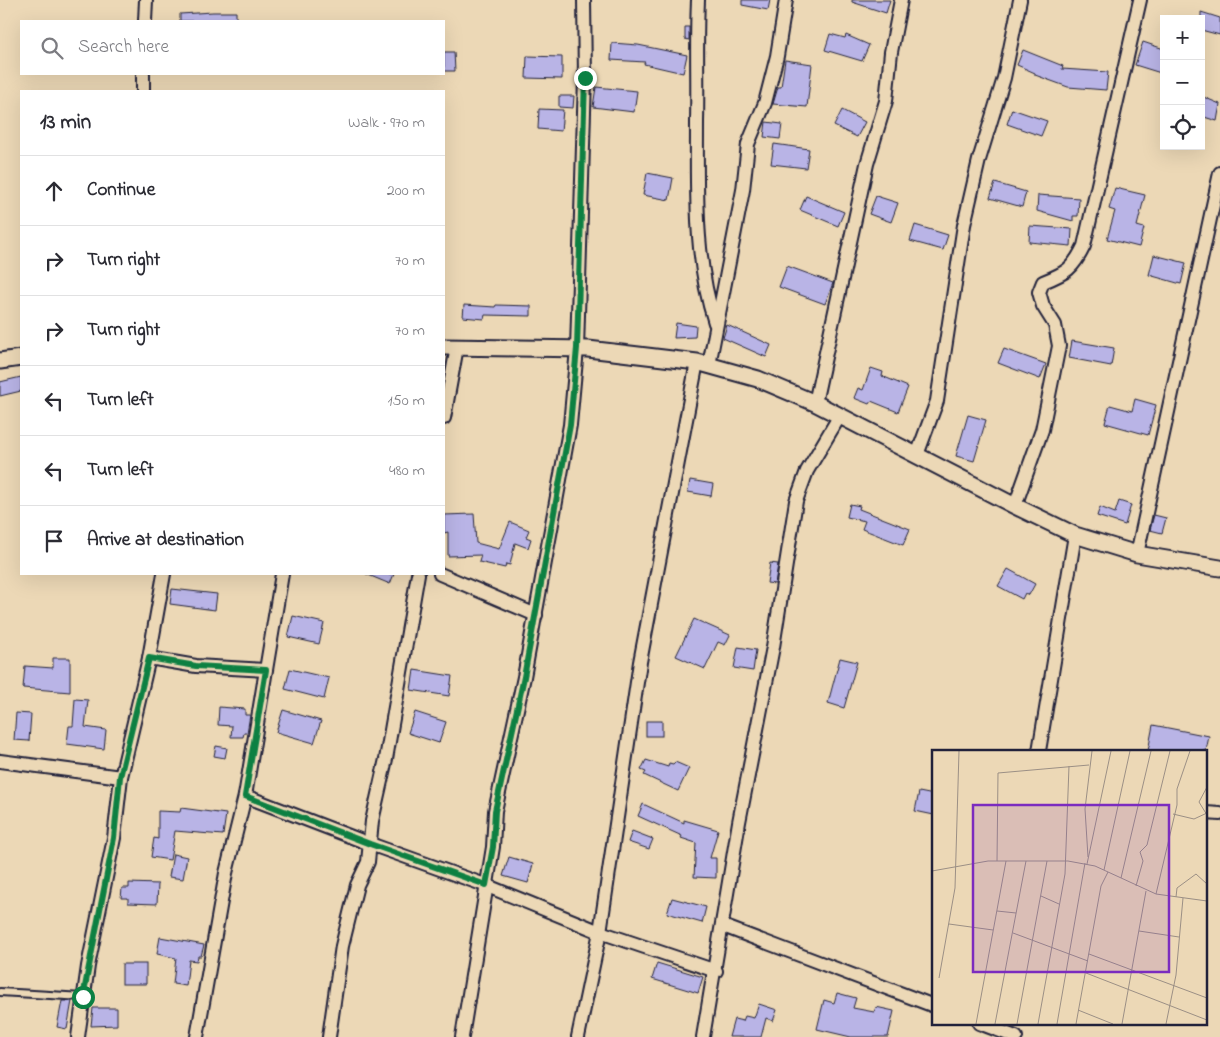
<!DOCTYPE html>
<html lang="en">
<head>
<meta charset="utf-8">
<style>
  body { margin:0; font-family:"Indie Flower",sans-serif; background:#f7f7f7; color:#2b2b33 }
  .controls { position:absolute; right:15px; top:15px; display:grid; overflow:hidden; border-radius:0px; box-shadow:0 5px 20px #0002 }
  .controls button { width:45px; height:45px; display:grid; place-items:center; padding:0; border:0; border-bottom:1px solid #e1e1e2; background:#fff; color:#2b2b33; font:25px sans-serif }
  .stop { position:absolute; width:15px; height:15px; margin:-11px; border:4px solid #0b8043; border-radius:50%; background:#fff }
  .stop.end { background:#0b8043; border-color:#fff; box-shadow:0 1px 5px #0008 }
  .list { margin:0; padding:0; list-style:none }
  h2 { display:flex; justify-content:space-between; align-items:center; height:65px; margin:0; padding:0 20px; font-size:21px }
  h2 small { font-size:16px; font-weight:400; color:#7c7c81 }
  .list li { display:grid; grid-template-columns:32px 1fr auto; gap:15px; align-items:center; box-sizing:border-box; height:70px; padding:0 20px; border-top:1px solid #e1e1e2 }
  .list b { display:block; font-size:19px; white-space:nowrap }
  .list em { font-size:16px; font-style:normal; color:#7c7c81 }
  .icon { flex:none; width:28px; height:28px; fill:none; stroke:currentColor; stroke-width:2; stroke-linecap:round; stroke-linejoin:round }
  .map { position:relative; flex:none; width:1220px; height:1037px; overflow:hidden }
  .search { position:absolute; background:#fff; box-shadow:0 5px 20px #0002; left:20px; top:20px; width:425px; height:55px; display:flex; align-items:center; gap:12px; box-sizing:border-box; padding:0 18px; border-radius:0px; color:#7c7c81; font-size:19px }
  .panel { position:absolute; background:#fff; box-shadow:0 5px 20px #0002; left:20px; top:90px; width:425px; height:485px; border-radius:0px }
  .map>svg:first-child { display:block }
  .building { fill:#b9b4e6; stroke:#22223b }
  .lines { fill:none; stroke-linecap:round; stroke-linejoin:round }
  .service-casing { stroke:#22223b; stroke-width:10 }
  .minor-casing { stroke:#22223b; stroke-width:16 }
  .tertiary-casing { stroke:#22223b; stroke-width:19 }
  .service { stroke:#ecd8b6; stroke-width:6 }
  .minor { stroke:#ecd8b6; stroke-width:12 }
  .tertiary { stroke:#ecd8b6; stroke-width:15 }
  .route { stroke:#0b8043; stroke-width:6 }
  .inset-road { fill:none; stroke:#9b8f85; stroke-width:1 }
  .view { fill:#7b2cbf; fill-opacity:0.15; stroke:#7b2cbf; stroke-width:2.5 }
  .inset-edge { fill:none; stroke:#22223b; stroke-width:2.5 }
</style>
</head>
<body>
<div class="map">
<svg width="1220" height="1037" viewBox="0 0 1220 1037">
  <rect width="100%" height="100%" fill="#ecd8b6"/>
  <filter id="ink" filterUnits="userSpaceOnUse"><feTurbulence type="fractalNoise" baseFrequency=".02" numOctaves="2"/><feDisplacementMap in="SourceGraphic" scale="10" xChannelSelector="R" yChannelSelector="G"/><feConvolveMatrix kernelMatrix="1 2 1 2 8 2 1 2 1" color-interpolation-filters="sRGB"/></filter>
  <g filter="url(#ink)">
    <!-- building -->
    <g class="building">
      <polygon points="742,0 770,0 768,10 742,5"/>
      <polygon points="852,0 890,0 886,13 852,2"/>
      <polygon points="213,12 236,12 236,21 180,21 180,14"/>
      <polygon points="1201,12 1220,18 1220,35 1201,30"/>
      <polygon points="685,27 689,27 689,40 685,39"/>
      <polygon points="830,34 845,38 846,35 869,45 862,61 825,50"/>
      <polygon points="1143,42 1164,49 1164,74 1135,65"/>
      <polygon points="612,43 638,45 687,55 683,73 644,64 645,62 611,60"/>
      <polygon points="1023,50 1063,66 1062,69 1108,72 1106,90 1068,87 1035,75 1035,73 1017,65"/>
      <polygon points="444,52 454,52 455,71 444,71"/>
      <polygon points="527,56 562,57 562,79 526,78"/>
      <polygon points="785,60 812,64 807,107 773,104 778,87 781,87"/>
      <polygon points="596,87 637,91 634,112 593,107"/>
      <polygon points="559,96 574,96 573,108 559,107"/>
      <polygon points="1201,96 1220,104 1217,121 1201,116"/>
      <polygon points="539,109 563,110 561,131 538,129"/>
      <polygon points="1012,109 1047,121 1041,136 1007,124"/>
      <polygon points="842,110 865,122 857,137 834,126"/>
      <polygon points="766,122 782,124 780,139 764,137"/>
      <polygon points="774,144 809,149 806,168 771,164"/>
      <polygon points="647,173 673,178 669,200 643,195"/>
      <polygon points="995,183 1026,192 1022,207 990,198"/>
      <polygon points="1115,188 1145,195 1137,226 1144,228 1139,247 1107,239 1115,211 1109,209"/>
      <polygon points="1038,195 1079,198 1078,216 1073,216 1073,221 1037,211"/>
      <polygon points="806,196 844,212 838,226 800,210"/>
      <polygon points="876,196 898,203 891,222 869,214"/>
      <polygon points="915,225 948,235 943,250 910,241"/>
      <polygon points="1030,226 1072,229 1071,246 1029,242"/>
      <polygon points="1154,255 1186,263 1181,284 1149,275"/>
      <polygon points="787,266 833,283 825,304 779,287"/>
      <polygon points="464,305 495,307 496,305 531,306 531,316 485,315 484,319 463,317"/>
      <polygon points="676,323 696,326 695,337 674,338"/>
      <polygon points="727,325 771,345 766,357 723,338"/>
      <polygon points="1072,341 1114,348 1111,366 1069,358"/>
      <polygon points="1004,349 1046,364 1040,379 998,363"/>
      <polygon points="871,368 883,372 882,376 908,387 898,412 871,401 869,404 854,398 858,388 863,390"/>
      <polygon points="21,377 21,391 0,396 0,382"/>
      <polygon points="1135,399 1156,405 1148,435 1105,423 1110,405 1132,411"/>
      <polygon points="968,415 986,420 974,461 956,456"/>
      <polygon points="690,480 713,484 711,496 688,492"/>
      <polygon points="1119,501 1131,505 1125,525 1097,516 1100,507 1115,513"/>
      <polygon points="850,504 860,506 859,509 910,529 903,545 862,529 865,521 847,517"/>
      <polygon points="474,514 476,543 499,549 510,522 529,530 526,537 531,539 528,548 515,543 510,565 506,564 505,568 479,562 481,555 448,556 448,532 444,533 444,515"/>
      <polygon points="1154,515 1166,518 1162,533 1150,530"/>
      <polygon points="770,563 778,564 775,584 767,583"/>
      <polygon points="1008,569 1035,584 1029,595 1025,593 1022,599 998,586"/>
      <polygon points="366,574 394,574 390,584"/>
      <polygon points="172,589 217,594 215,610 170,604"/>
      <polygon points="293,616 324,623 319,644 288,637"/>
      <polygon points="694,619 730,635 725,645 718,642 705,669 676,656"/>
      <polygon points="738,647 756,650 753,671 734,668"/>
      <polygon points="53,658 70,658 70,692 23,688 25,666 53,668"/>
      <polygon points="840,658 857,662 844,708 828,703"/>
      <polygon points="290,669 329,678 324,699 285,689"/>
      <polygon points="414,670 452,676 449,696 411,690"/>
      <polygon points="75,699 88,700 85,727 106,730 104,749 67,744 69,726 73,726"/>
      <polygon points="219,707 245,709 245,715 250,715 247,733 244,733 243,737 231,737 232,726 218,725"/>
      <polygon points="283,710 321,721 314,743 276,732"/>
      <polygon points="415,712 446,722 439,743 408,733"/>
      <polygon points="16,713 31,714 29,741 14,740"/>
      <rect x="646" y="721" width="16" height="15"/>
      <polygon points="1153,725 1209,736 1206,751 1148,751"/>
      <polygon points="216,746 227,748 225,758 214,756"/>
      <polygon points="646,760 668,767 669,763 673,764 675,762 689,768 678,791 644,775 646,772 641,770"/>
      <polygon points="919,792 934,795 934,815 915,811"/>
      <polygon points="643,804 684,823 684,820 718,830 710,858 716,858 716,878 694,877 696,843 681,838 682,836 638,816"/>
      <polygon points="181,808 226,814 223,835 175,831 170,860 151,857 154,838 158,839 158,811 180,812"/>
      <polygon points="632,831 653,839 649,849 628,842"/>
      <polygon points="173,854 187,857 183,879 169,877"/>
      <polygon points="509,857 533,864 528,883 503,876"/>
      <polygon points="129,883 158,884 157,904 128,903 128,898 121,898 122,888 129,888"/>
      <polygon points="672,898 706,907 702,923 667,913"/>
      <polygon points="160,937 204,945 201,956 198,956 197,961 189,960 186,986 173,984 176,958 157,954"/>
      <polygon points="657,963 703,977 698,993 652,979"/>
      <rect x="122" y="964" width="24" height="20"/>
      <polygon points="837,993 856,998 853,1008 874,1012 876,1007 894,1011 888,1037 851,1037 817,1029 824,1000 834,1003"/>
      <polygon points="62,1001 72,1001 67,1029 57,1027"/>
      <polygon points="759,1004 777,1010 773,1021 766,1018 761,1037 729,1037 734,1019 743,1021 745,1016 754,1018"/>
      <polygon points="93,1008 117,1008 117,1025 91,1026"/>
    </g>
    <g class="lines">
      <defs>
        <polyline id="service" points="0,992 83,997"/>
        <g id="minor">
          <path d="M698,0C696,41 698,82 697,122C697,190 694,258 715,323"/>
          <polyline points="145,21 146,0"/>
          <polyline points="143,91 143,74"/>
          <polyline points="709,365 743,190 748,144 765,103 777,56 786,0"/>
          <polyline points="815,403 867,164 886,101 891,52 901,0"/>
          <polyline points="444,418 457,347"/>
          <polyline points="917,455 937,401 964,225 979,160 1004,78 1020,0"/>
          <path d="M1015,506L1042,430L1059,346L1055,325L1043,306L1039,292L1043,282C1066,273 1073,269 1084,246L1140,0"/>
          <polyline points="1137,554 1220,173"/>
          <polyline points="440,574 536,615"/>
          <polyline points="149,658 196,666 265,670"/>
          <polyline points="1039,751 1075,535"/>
          <polyline points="0,761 121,777"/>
          <polyline points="245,796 370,844 485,885 600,932 716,971"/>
          <polyline points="1206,813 1220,814"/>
          <polyline points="723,926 934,1006"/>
          <polyline points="979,1023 1016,1037"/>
          <polyline points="78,1037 88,966 114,838 121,777 149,658 164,574"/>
          <polyline points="197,1037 226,873 245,796 282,574"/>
          <polyline points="329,1037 342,946 357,885 368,862 372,821 386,759 418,574"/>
          <polyline points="462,1037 493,847 495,811 524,677 570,425 577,349 585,78 584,0"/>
          <polyline points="578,1037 600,932 640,662 697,362"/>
          <polyline points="703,1037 739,822 773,647 796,501 807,471 839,417"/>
        </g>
        <g id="tertiary">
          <polyline points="444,347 588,349 697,362 758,379 815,403 1015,506 1075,535 1137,554 1220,568"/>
          <polyline points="0,361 21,358"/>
        </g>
      </defs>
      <!-- service casing -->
      <use href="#service" class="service-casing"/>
      <!-- minor casing -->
      <use href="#minor" class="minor-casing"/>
      <!-- tertiary casing -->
      <use href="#tertiary" class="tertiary-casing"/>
      <!-- service -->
      <use href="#service" class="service"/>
      <!-- minor -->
      <use href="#minor" class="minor"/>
      <!-- tertiary -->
      <use href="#tertiary" class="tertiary"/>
    </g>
  </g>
  <g class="lines" filter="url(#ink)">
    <!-- route -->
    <polyline class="route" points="83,997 114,838 120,777 149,658 196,666 266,670 245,796 370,844 486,885 493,847 495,811 524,677 570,425 577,348 585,78"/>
  </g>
  <!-- overview -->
  <g transform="translate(932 750)">
    <rect width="275" height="275" fill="#ecd8b6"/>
    <path class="inset-road" d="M241,64L262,69L275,63M275,65L267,52L275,37M156,107L153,59L160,1M65,111L66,23L157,15M155,114L179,1M172,120L198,1M0,121L56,111H136L163,116L224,144L275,151M189,128L219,1M204,136L211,111L208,102L215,95L238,1M224,144L245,55V39L258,1M109,146L127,154M244,147L245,138L264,124L275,134M65,161L84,163M17,174L61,180M207,181L247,187M81,183L156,211M157,204L275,248M154,223L275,270M7,228L23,138L27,1M146,260L181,274M44,274L74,111M63,274L94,111M85,274L115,111M106,274L133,124L137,16M125,274L153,113M144,274L169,136L176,122M190,274L214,141M234,274L244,225L251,148"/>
    <path class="view" d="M41,55H237V222H41Z"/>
    <rect width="275" height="275" class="inset-edge"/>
  </g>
</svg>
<div class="controls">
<button>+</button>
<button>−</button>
<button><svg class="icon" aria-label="locate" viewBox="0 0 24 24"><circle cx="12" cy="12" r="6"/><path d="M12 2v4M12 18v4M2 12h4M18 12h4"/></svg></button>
</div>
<div class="stop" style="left:83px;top:997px"></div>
<div class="stop end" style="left:585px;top:78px"></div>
<div class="search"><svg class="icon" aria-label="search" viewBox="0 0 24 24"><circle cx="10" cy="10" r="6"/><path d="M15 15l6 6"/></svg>Search here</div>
<section class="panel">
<h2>13 min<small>Walk · 970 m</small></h2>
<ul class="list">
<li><svg class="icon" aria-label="ahead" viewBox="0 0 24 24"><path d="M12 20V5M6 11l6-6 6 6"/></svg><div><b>Continue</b></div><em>200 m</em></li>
<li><svg class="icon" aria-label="right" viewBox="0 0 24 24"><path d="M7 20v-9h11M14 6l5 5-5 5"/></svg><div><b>Turn right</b></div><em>70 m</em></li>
<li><svg class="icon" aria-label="right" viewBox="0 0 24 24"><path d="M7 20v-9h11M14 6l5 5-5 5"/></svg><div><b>Turn right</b></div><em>70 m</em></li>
<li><svg class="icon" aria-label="left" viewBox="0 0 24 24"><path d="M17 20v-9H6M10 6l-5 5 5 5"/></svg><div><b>Turn left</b></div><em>150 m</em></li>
<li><svg class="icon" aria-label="left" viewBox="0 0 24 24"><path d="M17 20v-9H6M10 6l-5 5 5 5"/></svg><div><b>Turn left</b></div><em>480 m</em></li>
<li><svg class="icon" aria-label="arrive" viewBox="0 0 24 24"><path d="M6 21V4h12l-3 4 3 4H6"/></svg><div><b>Arrive at destination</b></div></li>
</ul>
</section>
</div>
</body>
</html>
